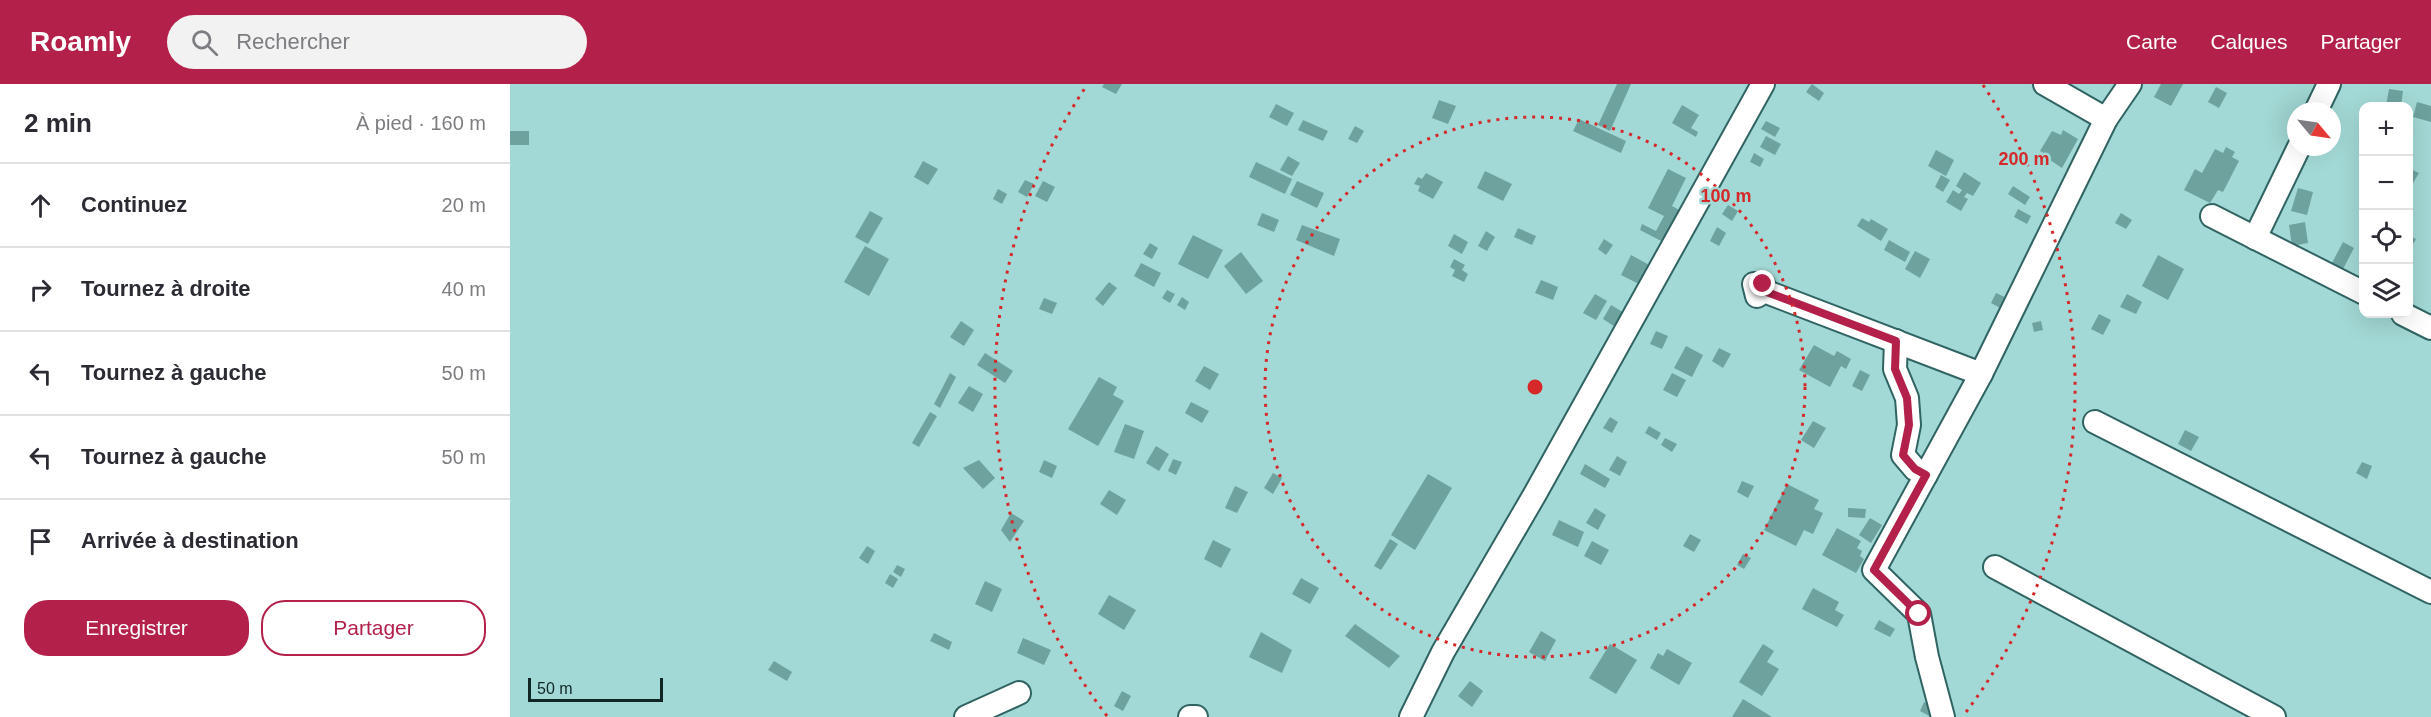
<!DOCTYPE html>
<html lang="fr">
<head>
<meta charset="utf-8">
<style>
  body { margin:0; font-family:Arial,sans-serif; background:#f2f2f3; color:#2b2b33 }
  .controls { position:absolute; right:18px; top:18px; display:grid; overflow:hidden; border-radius:12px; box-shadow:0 6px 24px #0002 }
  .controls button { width:54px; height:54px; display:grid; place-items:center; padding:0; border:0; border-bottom:2px solid #e1e1e2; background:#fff; color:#2b2b33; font:30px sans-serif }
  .compass { position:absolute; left:1777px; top:18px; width:54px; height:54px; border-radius:50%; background:#fff; box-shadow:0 6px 24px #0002; rotate:119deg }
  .scale { position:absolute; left:18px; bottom:15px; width:135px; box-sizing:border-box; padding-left:6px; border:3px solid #102624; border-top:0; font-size:16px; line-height:21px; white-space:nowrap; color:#102624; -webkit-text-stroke:4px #a2d8d5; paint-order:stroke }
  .stop { position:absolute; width:18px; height:18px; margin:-14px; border:4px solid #b3214a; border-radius:50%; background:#fff }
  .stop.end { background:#b3214a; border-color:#fff; box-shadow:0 2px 6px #0008 }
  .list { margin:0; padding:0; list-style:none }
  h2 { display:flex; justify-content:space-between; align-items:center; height:78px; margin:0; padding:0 24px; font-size:26px }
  h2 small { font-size:20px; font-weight:400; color:#7c7c81 }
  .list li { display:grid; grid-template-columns:39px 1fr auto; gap:18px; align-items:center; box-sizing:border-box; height:84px; padding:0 24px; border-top:2px solid #e1e1e2 }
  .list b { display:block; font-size:22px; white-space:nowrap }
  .list em { font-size:20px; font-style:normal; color:#7c7c81 }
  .actions { display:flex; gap:12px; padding:18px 24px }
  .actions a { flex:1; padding:14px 0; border:2px solid #b3214a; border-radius:24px; text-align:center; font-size:21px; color:#b3214a }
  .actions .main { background:#b3214a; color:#fff }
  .icon { flex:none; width:33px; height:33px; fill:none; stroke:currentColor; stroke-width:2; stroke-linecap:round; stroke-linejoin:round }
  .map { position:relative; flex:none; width:1921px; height:633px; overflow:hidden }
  header { display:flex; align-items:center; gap:36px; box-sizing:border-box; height:84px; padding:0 30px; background:#b3214a; color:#fff }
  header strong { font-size:28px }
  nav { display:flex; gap:33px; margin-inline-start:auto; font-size:21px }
  .search { width:420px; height:54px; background:#f2f2f3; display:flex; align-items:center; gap:15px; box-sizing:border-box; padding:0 21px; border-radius:33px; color:#7c7c81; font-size:22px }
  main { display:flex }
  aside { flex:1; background:#fff }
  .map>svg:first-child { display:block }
  .building { fill:#6da29f }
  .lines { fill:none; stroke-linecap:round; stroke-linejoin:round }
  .minor-casing { stroke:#306462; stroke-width:26 }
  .minor { stroke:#fff; stroke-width:22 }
  .route { stroke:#b3214a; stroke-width:8 }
  .ring { fill:none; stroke:#d62828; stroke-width:3; stroke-dasharray:3 6 }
  .centre { fill:#d62828; stroke:#a2d8d5; stroke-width:3 }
  .ring-label { font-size:18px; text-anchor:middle; font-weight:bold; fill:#d62828; stroke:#a2d8d5; stroke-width:5; stroke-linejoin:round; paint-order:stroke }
</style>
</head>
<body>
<header>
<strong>Roamly</strong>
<div class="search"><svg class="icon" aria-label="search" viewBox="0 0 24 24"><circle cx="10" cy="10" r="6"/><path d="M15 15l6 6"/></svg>Rechercher</div>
<nav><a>Carte</a><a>Calques</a><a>Partager</a></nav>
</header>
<main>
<aside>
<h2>2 min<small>À pied · 160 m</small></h2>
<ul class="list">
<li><svg class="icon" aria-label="ahead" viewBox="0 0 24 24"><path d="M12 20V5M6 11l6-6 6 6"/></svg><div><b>Continuez</b></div><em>20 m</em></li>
<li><svg class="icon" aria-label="right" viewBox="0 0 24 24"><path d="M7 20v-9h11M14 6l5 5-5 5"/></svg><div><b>Tournez à droite</b></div><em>40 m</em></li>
<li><svg class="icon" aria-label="left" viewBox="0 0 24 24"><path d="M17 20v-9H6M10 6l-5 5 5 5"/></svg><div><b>Tournez à gauche</b></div><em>50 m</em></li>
<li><svg class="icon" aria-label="left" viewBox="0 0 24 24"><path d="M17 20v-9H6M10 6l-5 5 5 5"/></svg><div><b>Tournez à gauche</b></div><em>50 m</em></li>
<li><svg class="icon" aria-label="arrive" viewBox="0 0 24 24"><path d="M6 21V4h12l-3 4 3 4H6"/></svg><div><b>Arrivée à destination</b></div></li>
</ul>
<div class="actions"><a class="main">Enregistrer</a><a>Partager</a></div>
</aside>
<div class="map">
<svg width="1921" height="633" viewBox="0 0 1921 633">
  <rect width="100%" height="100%" fill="#a2d8d5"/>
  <!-- building -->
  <g class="building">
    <polygon points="594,0 612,0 606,10 592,3"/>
    <polygon points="1107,0 1121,0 1100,47 1088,41"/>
    <polygon points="1302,0 1314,9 1309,17 1296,8"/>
    <polygon points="1651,0 1673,0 1661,22 1644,13"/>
    <polygon points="1706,3 1717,9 1709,24 1698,18"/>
    <polygon points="1879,5 1893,7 1891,22 1876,22"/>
    <polygon points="929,16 946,22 938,40 922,34"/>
    <polygon points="1907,18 1921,22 1921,38 1903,33"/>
    <polygon points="766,20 784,29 777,42 759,33"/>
    <polygon points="1172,21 1189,31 1181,44 1188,48 1186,53 1162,39"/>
    <polygon points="1069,35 1116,57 1111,69 1063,47"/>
    <polygon points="793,36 818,47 813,57 788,46"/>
    <polygon points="1256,37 1270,44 1265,53 1251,45"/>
    <polygon points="845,42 854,47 847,59 838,55"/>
    <polygon points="1553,46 1568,55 1552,84 1540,76 1541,73 1530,67 1542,47 1551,51"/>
    <rect x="0" y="47" width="19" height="14"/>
    <polygon points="1256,52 1271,60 1265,71 1250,63"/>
    <polygon points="1716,63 1725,68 1722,73 1729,77 1713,108 1708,106 1700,119 1674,106 1685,85 1692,89 1705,65 1713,69"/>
    <polygon points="1426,66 1444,76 1436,92 1418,82"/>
    <polygon points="1244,69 1254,75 1250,83 1240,78"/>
    <polygon points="778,72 790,79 782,92 770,86"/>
    <polygon points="413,77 428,85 418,101 404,93"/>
    <polygon points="746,78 782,95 775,110 739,93"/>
    <polygon points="1898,84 1909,89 1903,99 1898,97"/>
    <polygon points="1158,85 1176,94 1162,122 1173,128 1157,160 1130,146 1132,140 1146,147 1154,132 1138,124"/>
    <polygon points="975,87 1002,100 993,117 967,104"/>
    <polygon points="1454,88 1471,99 1463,112 1457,109 1454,113 1458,115 1451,127 1436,118 1443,106 1449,110 1452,106 1446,102"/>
    <polygon points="916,89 933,98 923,115 908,107 910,102 904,100 908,93 912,95"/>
    <polygon points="1431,91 1440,96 1433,108 1425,103"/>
    <polygon points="515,96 524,100 517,113 508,108"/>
    <polygon points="533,97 545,103 537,118 525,112"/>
    <polygon points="787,97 814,109 807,124 780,111"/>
    <polygon points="1503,102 1520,113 1515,121 1498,110"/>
    <polygon points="1788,104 1803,108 1797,131 1781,127"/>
    <polygon points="488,105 497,110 492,120 483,115"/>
    <polygon points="1218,121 1228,127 1222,137 1212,130"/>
    <polygon points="1508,125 1521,132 1517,140 1504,133"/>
    <polygon points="360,127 373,134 358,160 345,153"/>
    <polygon points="752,129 769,136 764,148 747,141"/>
    <polygon points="1611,129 1622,136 1616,145 1605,139"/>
    <polygon points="1352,134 1359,138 1361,135 1378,145 1371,157 1347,142"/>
    <polygon points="1795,138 1798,159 1782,162 1779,141"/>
    <polygon points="792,141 830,155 824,172 786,156"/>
    <polygon points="1207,143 1216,149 1209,162 1200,157"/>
    <polygon points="1008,144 1026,152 1022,161 1004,153"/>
    <polygon points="976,147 985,153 977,167 968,162"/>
    <polygon points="944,150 958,158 952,170 938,162"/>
    <polygon points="683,151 713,166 698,195 668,180"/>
    <polygon points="1898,151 1906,155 1898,169"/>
    <polygon points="1094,155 1103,161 1096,171 1088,165"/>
    <polygon points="1379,156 1400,168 1395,178 1374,166"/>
    <polygon points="1833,158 1844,164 1833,185 1822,179"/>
    <polygon points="640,159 648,164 642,175 633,170"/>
    <polygon points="355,162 379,175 359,212 334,198"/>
    <polygon points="1405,167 1420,175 1410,194 1395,185"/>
    <polygon points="731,168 753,197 736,210 714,182"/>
    <polygon points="1121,171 1143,183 1133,202 1111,191"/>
    <polygon points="1648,171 1674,185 1658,216 1632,202"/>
    <polygon points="944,175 955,181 952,186 958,190 954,198 942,192 945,186 940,183"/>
    <polygon points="631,179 651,189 644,203 624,192"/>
    <polygon points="1031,196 1048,203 1043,216 1025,209"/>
    <polygon points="599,198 607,204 593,222 585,215"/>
    <polygon points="657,206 665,210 660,219 652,214"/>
    <polygon points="1486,209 1499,215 1494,226 1481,219"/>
    <polygon points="1085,210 1097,217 1086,236 1073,229"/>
    <polygon points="1617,210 1632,218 1626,230 1610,223"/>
    <polygon points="672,213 679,218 675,226 667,221"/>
    <polygon points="534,214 547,219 542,230 529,225"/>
    <polygon points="1101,221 1116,230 1107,244 1093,235"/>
    <polygon points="1589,230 1601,236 1593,251 1581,245"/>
    <polygon points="451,237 464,246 454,262 440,253"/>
    <polygon points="1531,237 1533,246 1524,248 1522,239"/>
    <polygon points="1146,247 1158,252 1152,265 1140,260"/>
    <polygon points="1304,261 1324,272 1327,267 1341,275 1336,285 1331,282 1320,303 1289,286"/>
    <polygon points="1176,262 1193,271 1182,293 1164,284"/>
    <polygon points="1209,264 1221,270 1213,284 1202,277"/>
    <polygon points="475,269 503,287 495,299 467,281"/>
    <polygon points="694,282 709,290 700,306 685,297"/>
    <polygon points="1350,286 1360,291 1352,307 1342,302"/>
    <polygon points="440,289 446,293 430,324 424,320"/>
    <polygon points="1162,289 1176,296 1167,313 1153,306"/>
    <polygon points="589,293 607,303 603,311 614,317 588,362 558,345"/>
    <polygon points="459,302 473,310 463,328 448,319"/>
    <polygon points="681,318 699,327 692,339 675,329"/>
    <polygon points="420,328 427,332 409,363 402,359"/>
    <polygon points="1100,333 1108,338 1102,349 1093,344"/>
    <polygon points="1303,337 1316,344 1304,364 1291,356"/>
    <polygon points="615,340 634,347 624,375 604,368"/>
    <polygon points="1139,342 1151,349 1147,356 1135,349"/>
    <polygon points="1675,346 1689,353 1681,367 1668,360"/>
    <polygon points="1155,354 1167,360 1162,368 1151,361"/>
    <polygon points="646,362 659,370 649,387 636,379"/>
    <polygon points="1107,372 1117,378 1110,392 1099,386"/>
    <polygon points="663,375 672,378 666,391 658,387"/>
    <polygon points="469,376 485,394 473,405 453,384"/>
    <polygon points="534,376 547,382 542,394 529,388"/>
    <polygon points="1852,378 1862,382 1857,395 1846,389"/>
    <polygon points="1075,380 1100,395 1095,404 1070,390"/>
    <polygon points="763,389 772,394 763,410 754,404"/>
    <polygon points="918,390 942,404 905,466 881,451"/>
    <polygon points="1232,397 1244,402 1238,414 1227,408"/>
    <polygon points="1277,400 1309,416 1304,425 1313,429 1303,450 1294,446 1286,462 1254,446"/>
    <polygon points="725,402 738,408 727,429 715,424"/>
    <polygon points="599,406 616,416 607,431 590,420"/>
    <polygon points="1085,424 1096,431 1088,446 1076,439"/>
    <polygon points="1338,424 1356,425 1355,434 1338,433"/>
    <polygon points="501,429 514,437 500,458 491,446"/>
    <polygon points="1360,434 1372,441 1361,459 1349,451"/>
    <polygon points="1049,436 1074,448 1068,463 1042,451"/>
    <polygon points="1327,444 1351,457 1347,464 1352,467 1350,472 1354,475 1346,489 1312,471"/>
    <polygon points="1180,450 1191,456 1184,468 1173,462"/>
    <polygon points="880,455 888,460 871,486 864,482"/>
    <polygon points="703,456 721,465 711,484 694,475"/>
    <polygon points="1082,457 1099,466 1091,481 1074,472"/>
    <polygon points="357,462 365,467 358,480 349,474"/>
    <polygon points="1233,470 1241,474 1234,485 1227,481"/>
    <polygon points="387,481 395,485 391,493 383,488"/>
    <polygon points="380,490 388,495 383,504 375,499"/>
    <polygon points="791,494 809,504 800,520 782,510"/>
    <polygon points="475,497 492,505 482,528 465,520"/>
    <polygon points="1303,504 1329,518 1325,526 1334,531 1327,543 1292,525"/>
    <polygon points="599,511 626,526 614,546 588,530"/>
    <polygon points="1369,536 1385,545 1380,553 1364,545"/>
    <polygon points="845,540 890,572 879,584 835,552"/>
    <polygon points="1031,547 1046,556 1035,577 1019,568"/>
    <polygon points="751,548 782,566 772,589 739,573"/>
    <polygon points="424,549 442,558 439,566 420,557"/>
    <polygon points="513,554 541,566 534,581 507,569"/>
    <polygon points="1100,560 1127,576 1106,610 1079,594"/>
    <polygon points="1253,560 1264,567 1257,578 1269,585 1252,612 1229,598"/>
    <polygon points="1157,565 1182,579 1169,601 1140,584 1148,569 1153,572"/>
    <polygon points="264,577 282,588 277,597 258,586"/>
    <polygon points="960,597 973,607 962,623 948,612"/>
    <polygon points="612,607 621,612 613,627 604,622"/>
    <polygon points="1233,615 1262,633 1222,633"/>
    <polygon points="1414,618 1426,624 1421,633 1410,627"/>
  </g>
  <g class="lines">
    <defs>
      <g id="minor">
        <polyline points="1535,0 1596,35"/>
        <polyline points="1806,27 1819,0"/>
        <polyline points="1702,132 1854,209"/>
        <polyline points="1745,154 1789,63"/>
        <polyline points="1254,207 1247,212 1244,200 1253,200 1254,207 1471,290"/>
        <polyline points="1893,230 1921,244"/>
        <polyline points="1386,257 1385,285 1397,314 1399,341 1393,371 1405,385 1416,391"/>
        <polyline points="1585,338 1921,508"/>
        <polyline points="1485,483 1764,633"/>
        <polyline points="456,633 509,609"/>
        <polyline points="680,633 686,633"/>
        <polyline points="901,633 933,568 1025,410 1253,0"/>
        <polyline points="1433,633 1417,573 1409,530 1364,486 1471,290 1596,35 1620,0"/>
      </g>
    </defs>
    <!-- minor casing -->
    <use href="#minor" class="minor-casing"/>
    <!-- minor -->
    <use href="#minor" class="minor"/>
  </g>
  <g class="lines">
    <!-- route -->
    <polyline class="route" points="1253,200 1254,207 1386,257 1385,285 1397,314 1399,341 1393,371 1405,385 1416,391 1364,486 1409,530"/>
  </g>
  <!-- distance rings -->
  <g class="ring">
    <circle cx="1025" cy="303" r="270"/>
    <path d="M597 632A540 540 0 0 1 577 1M1473 1A540 540 0 0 1 1453 632"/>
  </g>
  <circle cx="1025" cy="303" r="9" class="centre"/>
  <g class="ring-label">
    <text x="1514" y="81">200 m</text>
    <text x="1216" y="118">100 m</text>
  </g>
</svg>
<div class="controls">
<button>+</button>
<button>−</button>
<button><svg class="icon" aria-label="locate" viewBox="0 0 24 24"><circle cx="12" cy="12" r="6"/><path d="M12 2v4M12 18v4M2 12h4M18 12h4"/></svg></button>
<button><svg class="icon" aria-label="layers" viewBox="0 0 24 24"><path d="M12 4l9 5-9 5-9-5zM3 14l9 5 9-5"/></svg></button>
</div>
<svg class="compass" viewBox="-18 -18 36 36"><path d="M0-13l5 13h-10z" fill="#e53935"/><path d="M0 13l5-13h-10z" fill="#7c7c81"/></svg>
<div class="scale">50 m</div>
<div class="stop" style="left:1409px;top:530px"></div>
<div class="stop end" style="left:1253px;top:200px"></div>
</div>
</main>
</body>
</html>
